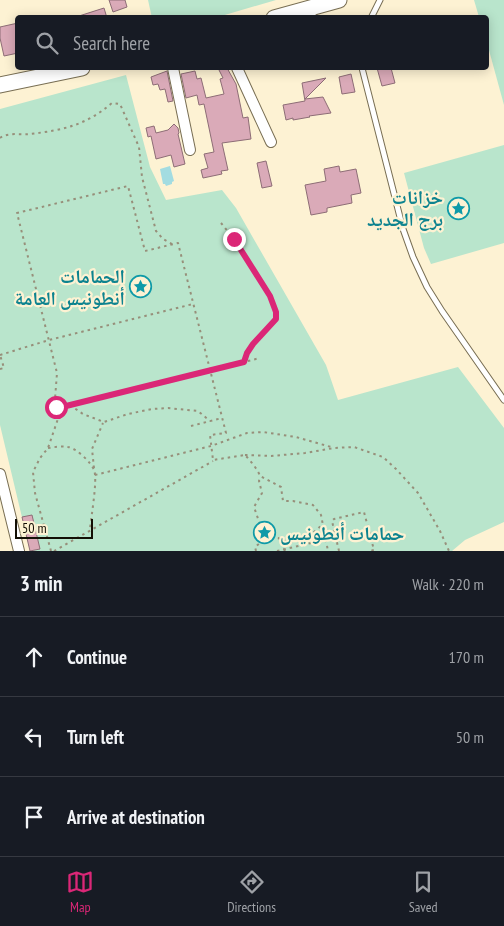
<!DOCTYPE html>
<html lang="en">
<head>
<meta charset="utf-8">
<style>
  body { margin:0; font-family:"PT Sans Narrow","Noto Naskh Arabic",sans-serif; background:#20242c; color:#f1f3f6 }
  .scale { position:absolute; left:15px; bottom:12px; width:78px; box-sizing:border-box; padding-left:5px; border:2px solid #130f05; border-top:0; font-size:14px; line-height:18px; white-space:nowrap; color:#130f05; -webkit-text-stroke:4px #fdf2d3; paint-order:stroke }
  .stop { position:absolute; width:15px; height:15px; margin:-11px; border:4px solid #db2777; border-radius:50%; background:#fff }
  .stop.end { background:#db2777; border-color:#fff; box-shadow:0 1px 5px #0008 }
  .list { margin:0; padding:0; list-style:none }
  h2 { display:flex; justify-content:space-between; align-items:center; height:65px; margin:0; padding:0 20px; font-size:21px }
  h2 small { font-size:16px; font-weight:400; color:#9ea1a6 }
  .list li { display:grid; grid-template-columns:32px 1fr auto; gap:15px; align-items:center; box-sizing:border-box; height:80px; padding:0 20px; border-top:1px solid #363941 }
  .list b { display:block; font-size:19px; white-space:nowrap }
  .list em { font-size:16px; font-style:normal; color:#9ea1a6 }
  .icon { flex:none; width:28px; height:28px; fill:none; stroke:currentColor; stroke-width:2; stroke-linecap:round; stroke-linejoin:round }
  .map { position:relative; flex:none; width:504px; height:551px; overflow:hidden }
  .search { position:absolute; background:#171b24; box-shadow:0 2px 12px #0003; left:15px; right:15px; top:15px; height:55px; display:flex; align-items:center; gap:12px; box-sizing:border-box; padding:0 18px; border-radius:5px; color:#9ea1a6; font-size:19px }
  .sheet { height:305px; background:#171b24 }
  nav { display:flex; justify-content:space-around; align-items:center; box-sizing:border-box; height:70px; border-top:1px solid #363941; background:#171b24; font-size:14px; color:#9ea1a6 }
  nav a { display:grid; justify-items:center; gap:2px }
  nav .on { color:#db2777 }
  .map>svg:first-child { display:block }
  .green { fill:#b9e5cc }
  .water { fill:#a3dce1 }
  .building { fill:#daaab8; stroke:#8d6d76 }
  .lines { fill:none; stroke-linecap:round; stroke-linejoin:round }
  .service-casing { stroke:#786e53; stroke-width:7 }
  .minor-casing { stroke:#786e53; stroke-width:12 }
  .secondary-casing { stroke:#786e53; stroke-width:17 }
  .path { stroke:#978f7a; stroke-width:2; stroke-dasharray:2.5 4; stroke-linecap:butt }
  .service { stroke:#fff; stroke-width:5 }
  .minor { stroke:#fff; stroke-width:10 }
  .secondary { stroke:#fff; stroke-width:15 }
  .route { stroke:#db2777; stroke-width:6 }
  .labels { text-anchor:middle; stroke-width:4.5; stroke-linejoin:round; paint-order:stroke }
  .culture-label { font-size:19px; font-weight:bold; fill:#0d838f; stroke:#fdf2d3; text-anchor:end }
</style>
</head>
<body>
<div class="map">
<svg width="504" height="551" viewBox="0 0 504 551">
  <rect width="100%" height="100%" fill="#fdf2d3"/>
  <!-- green -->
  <g class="green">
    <polygon points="148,0 276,0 218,17 152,18"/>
    <polygon points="474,0 504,0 504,105 487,43 486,18 479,17"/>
    <polygon points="126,75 150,167 166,200 222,190 236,208 326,365 338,400 458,367 504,428 504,522 465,540 452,551 30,551 0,425 0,109"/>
    <polygon points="504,145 504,243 431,264 424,248 404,173"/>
  </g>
  <!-- water -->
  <polygon class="water" points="170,166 174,181 172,182 172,184 166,186 165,184 163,184 160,169"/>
  <!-- building -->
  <g class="building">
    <polygon points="109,0 125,0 127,7 113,12"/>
    <polygon points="104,8 107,18 79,18 79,16"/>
    <polygon points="18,23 18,53 4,56 0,38 0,27"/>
    <polygon points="218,68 227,68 236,84 243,118 248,117 251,139 222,143 228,170 221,171 222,174 203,178 201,170 208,168 204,154 214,152 204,104 199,105 197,95 186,98 181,74 195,71 197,79 201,78 206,98 224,94 220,79 223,78"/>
    <polygon points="377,68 391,68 395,83 382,86"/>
    <polygon points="167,71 173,101 168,102 165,89 160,90 158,84 153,85 151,77"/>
    <polygon points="351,74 355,92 342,94 339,77"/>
    <polygon points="326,78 305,99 323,97 331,113 309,116 310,117 293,120 293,118 286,120 283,105 305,101 302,83"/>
    <polygon points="174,124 178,128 179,133 178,134 185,164 174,167 171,155 156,159 151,136 148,137 146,128 154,126 156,133 168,130"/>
    <polygon points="266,161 272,186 262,188 257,163"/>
    <polygon points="339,166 340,172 356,169 361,193 351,195 352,203 327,208 327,212 311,215 305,185 326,181 324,169"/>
    <polygon points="32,515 40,549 30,551 22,517"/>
  </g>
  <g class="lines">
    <defs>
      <g id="service">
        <polyline points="307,11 316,18"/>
        <polyline points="371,18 380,0"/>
        <polyline points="362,68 403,229 413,257 427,287 442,311 504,400"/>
      </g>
      <g id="minor">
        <polyline points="173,68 190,150"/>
        <polyline points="237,68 271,142"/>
        <polyline points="0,474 19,551"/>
      </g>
      <g id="secondary">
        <polyline points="274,18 339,0"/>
        <polyline points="0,85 82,68"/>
      </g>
    </defs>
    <!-- service casing -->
    <use href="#service" class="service-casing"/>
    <!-- minor casing -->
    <use href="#minor" class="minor-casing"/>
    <!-- secondary casing -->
    <use href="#secondary" class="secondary-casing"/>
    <!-- path -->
    <g class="path">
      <path d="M0,138C8,132 20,135 30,134C64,130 86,125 112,103L120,104L139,147L142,177L156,231L163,239L172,244"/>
      <polyline points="221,223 234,239 270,296 277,312 276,319 253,344 247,353 244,362"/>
      <polyline points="0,355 49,340 193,304"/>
      <polyline points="0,369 4,368 0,355"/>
      <polyline points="70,405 83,414 104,422 128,414 152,409 168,408 198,411 210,421"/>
      <path d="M59,416L55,399L57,373L17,213L128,186L145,251L178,243L226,433L210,435L213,460L245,455C250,460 258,470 260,476L281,487L283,501H293L313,505L321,515L328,551"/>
      <polyline points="191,426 222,418"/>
      <path d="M48,448C55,447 62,446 68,447C76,448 91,462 94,470C98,479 91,517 90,529"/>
      <polyline points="245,455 271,456 305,453 334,448 354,447 383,457 396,469 418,493 440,531 449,551"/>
      <polyline points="94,468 92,449 103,423"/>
      <polyline points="95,475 211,446 247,433 263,432 296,437 331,447"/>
      <polyline points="265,539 278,538 289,543 313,533 323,524"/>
      <polyline points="51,551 35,493 33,472 40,458 48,448 62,407 260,358"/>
      <polyline points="54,551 213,461"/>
      <polyline points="256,551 255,547 265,539 254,507 262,493 259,481 260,476"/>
      <polyline points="277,551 336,537"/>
      <polyline points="285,551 284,549 289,543"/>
      <polyline points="339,551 332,521 334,519 364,512 374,550 370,551"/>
    </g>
    <!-- service -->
    <use href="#service" class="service"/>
    <!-- minor -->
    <use href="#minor" class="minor"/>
    <!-- secondary -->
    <use href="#secondary" class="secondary"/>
  </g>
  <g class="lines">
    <!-- route -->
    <polyline class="route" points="56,407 59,416 62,407 244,362 247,353 253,344 276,319 276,312 270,296 234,239"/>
  </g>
  <!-- icons -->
  <defs>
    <symbol id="sight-ring" viewBox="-11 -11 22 22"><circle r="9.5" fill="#fdf2d3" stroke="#0f9aa8" stroke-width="1.5"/><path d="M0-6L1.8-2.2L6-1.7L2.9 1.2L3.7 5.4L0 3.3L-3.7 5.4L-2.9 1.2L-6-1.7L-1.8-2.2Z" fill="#0f9aa8"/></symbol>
  </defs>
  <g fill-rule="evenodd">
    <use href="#sight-ring" x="446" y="196" width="25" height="25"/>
    <use href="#sight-ring" x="128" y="274" width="25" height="25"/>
    <use href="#sight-ring" x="252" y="520" width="25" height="25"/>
  </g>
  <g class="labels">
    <!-- culture labels -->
    <g class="culture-label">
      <text x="443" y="204">خزانات<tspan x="443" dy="22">برج الجديد</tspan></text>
      <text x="125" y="283">الحمامات<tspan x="125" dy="22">أنطونيس العامة</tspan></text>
      <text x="280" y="540" text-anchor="start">حمامات أنطونيس</text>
    </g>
  </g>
</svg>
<div class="scale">50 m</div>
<div class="stop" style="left:56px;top:407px"></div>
<div class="stop end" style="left:234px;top:239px"></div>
<div class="search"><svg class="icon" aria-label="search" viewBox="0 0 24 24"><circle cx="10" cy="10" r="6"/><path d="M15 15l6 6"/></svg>Search here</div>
</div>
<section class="sheet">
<h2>3 min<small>Walk · 220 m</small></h2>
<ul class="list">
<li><svg class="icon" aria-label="ahead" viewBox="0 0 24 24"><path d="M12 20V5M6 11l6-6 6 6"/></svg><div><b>Continue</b></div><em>170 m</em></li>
<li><svg class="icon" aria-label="left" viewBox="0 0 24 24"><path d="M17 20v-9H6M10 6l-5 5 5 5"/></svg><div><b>Turn left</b></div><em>50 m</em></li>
<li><svg class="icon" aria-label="arrive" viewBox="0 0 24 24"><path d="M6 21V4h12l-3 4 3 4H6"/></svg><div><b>Arrive at destination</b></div></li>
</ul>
</section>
<nav>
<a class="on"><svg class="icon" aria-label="map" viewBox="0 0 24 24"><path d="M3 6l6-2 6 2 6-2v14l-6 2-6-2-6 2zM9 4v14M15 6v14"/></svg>Map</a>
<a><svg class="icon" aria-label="directions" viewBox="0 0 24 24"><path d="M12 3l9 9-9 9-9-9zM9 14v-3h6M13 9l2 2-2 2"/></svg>Directions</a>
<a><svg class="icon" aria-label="saved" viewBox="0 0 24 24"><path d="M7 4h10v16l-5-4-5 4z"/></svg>Saved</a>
</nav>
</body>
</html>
